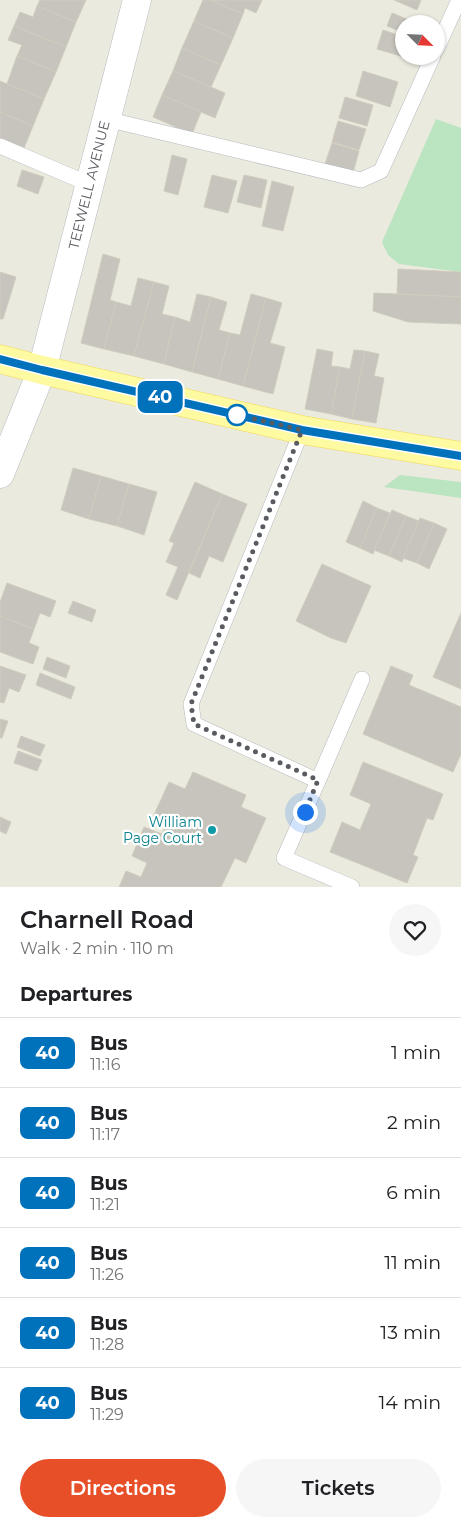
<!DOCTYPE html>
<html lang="en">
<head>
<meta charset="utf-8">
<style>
  body { margin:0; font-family:Montserrat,sans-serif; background:#f6f6f6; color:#202124; height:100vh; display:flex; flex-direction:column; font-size:19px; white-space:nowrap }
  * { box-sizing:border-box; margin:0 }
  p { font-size:16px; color:#757577 }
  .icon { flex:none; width:28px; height:28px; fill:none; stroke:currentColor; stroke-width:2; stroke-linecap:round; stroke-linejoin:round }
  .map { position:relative; height:887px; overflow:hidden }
  .details { display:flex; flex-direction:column; background:#fff; flex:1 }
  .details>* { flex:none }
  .badge { padding:0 10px; border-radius:8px; font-size:18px; line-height:32px }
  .needle { width:32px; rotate:114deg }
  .fabs { position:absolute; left:395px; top:15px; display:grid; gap:10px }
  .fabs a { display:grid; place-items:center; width:50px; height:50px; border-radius:50%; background:#fff; box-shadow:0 1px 4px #0004; font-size:25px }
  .you { position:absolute; width:25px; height:25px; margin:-12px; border:4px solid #fff; border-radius:50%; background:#1a73e8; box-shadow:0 0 0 8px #1a73e833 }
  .map>.badge { position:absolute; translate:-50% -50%; box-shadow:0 0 0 2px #fff }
  h2 { padding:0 20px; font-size:19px; line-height:45px }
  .round { display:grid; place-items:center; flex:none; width:52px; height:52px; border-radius:26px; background:#f6f6f6 }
  .headline { display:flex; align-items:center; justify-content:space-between; height:85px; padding:0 20px }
  h1 { font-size:24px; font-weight:600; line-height:38px }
  .action { display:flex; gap:10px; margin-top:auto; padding:10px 20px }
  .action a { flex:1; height:58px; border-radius:30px; background:#e74f29; color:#fff; font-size:20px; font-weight:600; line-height:58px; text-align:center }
  .action a+a { background:#f6f6f6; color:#202124 }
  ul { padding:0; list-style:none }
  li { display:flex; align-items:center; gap:15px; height:70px; padding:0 20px; border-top:1px solid #e0e0e0 }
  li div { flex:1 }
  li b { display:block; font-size:19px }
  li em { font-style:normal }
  li .badge { min-width:55px; font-weight:700; text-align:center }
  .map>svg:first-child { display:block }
  .green { fill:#bbe4c0 }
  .building { fill:#c6c4bc; stroke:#d0ccbe }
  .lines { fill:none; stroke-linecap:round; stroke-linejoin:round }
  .lane-casing { stroke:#b7b9be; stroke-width:16 }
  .street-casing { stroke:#b7b9be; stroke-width:29 }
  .primary-casing { stroke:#f0d754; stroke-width:29 }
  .lane { stroke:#fff; stroke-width:15 }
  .street { stroke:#fff; stroke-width:28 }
  .primary { stroke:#fefaa1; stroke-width:28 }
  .line-casing { stroke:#fff; stroke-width:11 }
  .line { stroke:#0072bc; stroke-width:8 }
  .walk { stroke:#585b60; stroke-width:5; stroke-dasharray:0 9 }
  .stop-dot { fill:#fff; stroke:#0072bc; stroke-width:2.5 }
  .culture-dot { fill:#0f9aa8; stroke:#fff; stroke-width:2 }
  .labels { text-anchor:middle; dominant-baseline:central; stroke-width:4.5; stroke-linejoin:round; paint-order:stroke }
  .street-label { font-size:14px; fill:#585b60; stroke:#fff }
  .culture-label { font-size:14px; fill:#0d838f; stroke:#fff; text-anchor:end }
</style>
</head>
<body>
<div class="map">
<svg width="461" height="887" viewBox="0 0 461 887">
  <rect width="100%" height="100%" fill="#ebeadf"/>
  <g class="green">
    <polygon points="436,119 461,128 461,272 399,264 388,255 382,242"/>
    <polygon points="400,475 461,482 461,498 384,487"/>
  </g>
  <g class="building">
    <polygon points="40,0 86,0 76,22 37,6"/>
    <polygon points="203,0 211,0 243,14 233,38 194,21"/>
    <polygon points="211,0 262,0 256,13 245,8 243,14"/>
    <polygon points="394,0 421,0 417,10"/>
    <polygon points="37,6 76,22 66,47 14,26 20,12 33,17"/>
    <polygon points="392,13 419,24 404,24 404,33 387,26"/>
    <polygon points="194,21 233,38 221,65 182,48"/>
    <polygon points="14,26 66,47 56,72 17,56 22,45 8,40"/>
    <polygon points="383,30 404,37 404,56 407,56 407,58 377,49"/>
    <polygon points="182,48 221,65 211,87 173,71"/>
    <polygon points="17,56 56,72 44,99 7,84"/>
    <polygon points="173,71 225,93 215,118 162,95"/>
    <polygon points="363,71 398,82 390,107 356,96"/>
    <polygon points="0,81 44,99 33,126 0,112"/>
    <polygon points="162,95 201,112 192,134 153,117"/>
    <polygon points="345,97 373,105 367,126 339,118"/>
    <polygon points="0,112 33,126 22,153 0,144"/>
    <polygon points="338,121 366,129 359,150 332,142"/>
    <polygon points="332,143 359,151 353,173 325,164"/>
    <polygon points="172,155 187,159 178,195 164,191"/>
    <polygon points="22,170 44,177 38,194 17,186"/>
    <polygon points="212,175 237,181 228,213 204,207"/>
    <polygon points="244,175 267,180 261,208 237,202"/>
    <polygon points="272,181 294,187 283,231 262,226"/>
    <polygon points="103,254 120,259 110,300 116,302 104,349 81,343"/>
    <polygon points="398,269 461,272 461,297 397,294"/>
    <polygon points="0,272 16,277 3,319 0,319"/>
    <polygon points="138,278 154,282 134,356 104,349 116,302 131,306"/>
    <polygon points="154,282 169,286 162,314 175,317 164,364 134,356"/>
    <polygon points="374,293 461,297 461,324 408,322 373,311"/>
    <polygon points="197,294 211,297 192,372 164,364 175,317 190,322"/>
    <polygon points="251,294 266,298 243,386 218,379 230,333 240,335"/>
    <polygon points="211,297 227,302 219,330 230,333 218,379 192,372"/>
    <polygon points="266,298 282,303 270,343 285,347 273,394 243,386"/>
    <polygon points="317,349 333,352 331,366 340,367 331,414 305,409"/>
    <polygon points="354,350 365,351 352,419 331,414 340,367 350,369"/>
    <polygon points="365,351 379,354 374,376 384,378 376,423 352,419"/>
    <polygon points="73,468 101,476 89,519 61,510"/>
    <polygon points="101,476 129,484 117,526 89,519"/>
    <polygon points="195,482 222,494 177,600 166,595 178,567 166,562 174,543 169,541"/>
    <polygon points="129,484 157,492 144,535 117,526"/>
    <polygon points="222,494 247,504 223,562 209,556 200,578 189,573"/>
    <polygon points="363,501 377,508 360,548 346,542"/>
    <polygon points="377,508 390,513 373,554 360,548"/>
    <polygon points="392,510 406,516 389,556 374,550"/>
    <polygon points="406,516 419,521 402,562 389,556"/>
    <polygon points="420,518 434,523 417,563 403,558"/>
    <polygon points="434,523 447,529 429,569 417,563"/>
    <polygon points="322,564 371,586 346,643 331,638 296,621"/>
    <polygon points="7,583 56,601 50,617 40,613 34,629 0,616 0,602"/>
    <polygon points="73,601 96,610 92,622 68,613"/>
    <polygon points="461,613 461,689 433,677"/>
    <polygon points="0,616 34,629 29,643 39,647 33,664 0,652"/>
    <polygon points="47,657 70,666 66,678 43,669"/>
    <polygon points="0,666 26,675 19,692 9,688 4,703 0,702"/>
    <polygon points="391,666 413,675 409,685 461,707 461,754 453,772 363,734"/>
    <polygon points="40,673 75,687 71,699 36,685"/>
    <polygon points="0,719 8,721 2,738 0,738"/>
    <polygon points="21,736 45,745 40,756 17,747"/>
    <polygon points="18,751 42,760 37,771 14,763"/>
    <polygon points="363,762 443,794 433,820 427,818 413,855 418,857 407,883 330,852 342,822 360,830 371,804 350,795"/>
    <polygon points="193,772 246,795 241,807 266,818 246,863 235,858 221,887 119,887 126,871 141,877 147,863 132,856 144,827 162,834 167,823 153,817 169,782 185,789"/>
    <polygon points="0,817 11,822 6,834 0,831"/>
  </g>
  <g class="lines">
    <g class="lane-casing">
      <g id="lane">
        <polyline points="436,50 459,0"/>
        <polyline points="106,119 361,180 381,171 433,56"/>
        <polyline points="0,146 89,184"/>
        <polyline points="302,430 191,704 194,724 318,781 362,679"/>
        <polyline points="318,781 284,858 352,887"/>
      </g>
    </g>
    <g class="street-casing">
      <polyline id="street" points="0,474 42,370 137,0"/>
    </g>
    <g class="primary-casing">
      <polyline id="primary" points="0,359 42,370 302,430 461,456"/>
    </g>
    <use href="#lane" class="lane"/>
    <use href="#street" class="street"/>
    <use href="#primary" class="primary"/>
  </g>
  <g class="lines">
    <g class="line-casing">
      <polyline id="line" points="0,359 42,370 302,430 461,456"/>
    </g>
    <use href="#line" class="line"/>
    <polyline class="walk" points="237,415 302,430 191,704 194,724 318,780 305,812"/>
  </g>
  <circle class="stop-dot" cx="237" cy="415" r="10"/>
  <circle class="culture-dot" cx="212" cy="830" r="5"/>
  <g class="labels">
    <g class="street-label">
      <text transform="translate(89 185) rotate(-76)">TEEWELL AVENUE</text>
    </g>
    <g class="culture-label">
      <text x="202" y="822">William<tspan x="202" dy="16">Page Court</tspan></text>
    </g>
  </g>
</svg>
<div class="fabs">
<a><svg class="needle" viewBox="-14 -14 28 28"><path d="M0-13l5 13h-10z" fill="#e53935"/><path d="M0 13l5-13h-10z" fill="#757577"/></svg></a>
</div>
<div class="you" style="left:305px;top:812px"></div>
<b class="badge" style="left:160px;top:397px;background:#0072bc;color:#fff">40</b>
</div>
<section class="details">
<div class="headline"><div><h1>Charnell Road</h1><p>Walk · 2 min · 110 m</p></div><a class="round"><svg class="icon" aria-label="heart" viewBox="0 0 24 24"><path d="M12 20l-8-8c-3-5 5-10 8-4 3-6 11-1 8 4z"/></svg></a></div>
<h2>Departures</h2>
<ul>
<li><span class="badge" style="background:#0072bc;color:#fff">40</span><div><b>Bus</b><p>11:16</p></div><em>1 min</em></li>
<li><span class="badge" style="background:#0072bc;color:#fff">40</span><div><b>Bus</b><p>11:17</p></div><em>2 min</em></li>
<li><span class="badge" style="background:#0072bc;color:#fff">40</span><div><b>Bus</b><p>11:21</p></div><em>6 min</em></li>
<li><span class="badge" style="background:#0072bc;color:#fff">40</span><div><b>Bus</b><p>11:26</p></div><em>11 min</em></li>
<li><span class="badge" style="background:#0072bc;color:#fff">40</span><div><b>Bus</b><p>11:28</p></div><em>13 min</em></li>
<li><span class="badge" style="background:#0072bc;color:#fff">40</span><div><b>Bus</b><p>11:29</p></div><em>14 min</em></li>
</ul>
<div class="action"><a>Directions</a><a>Tickets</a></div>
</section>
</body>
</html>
